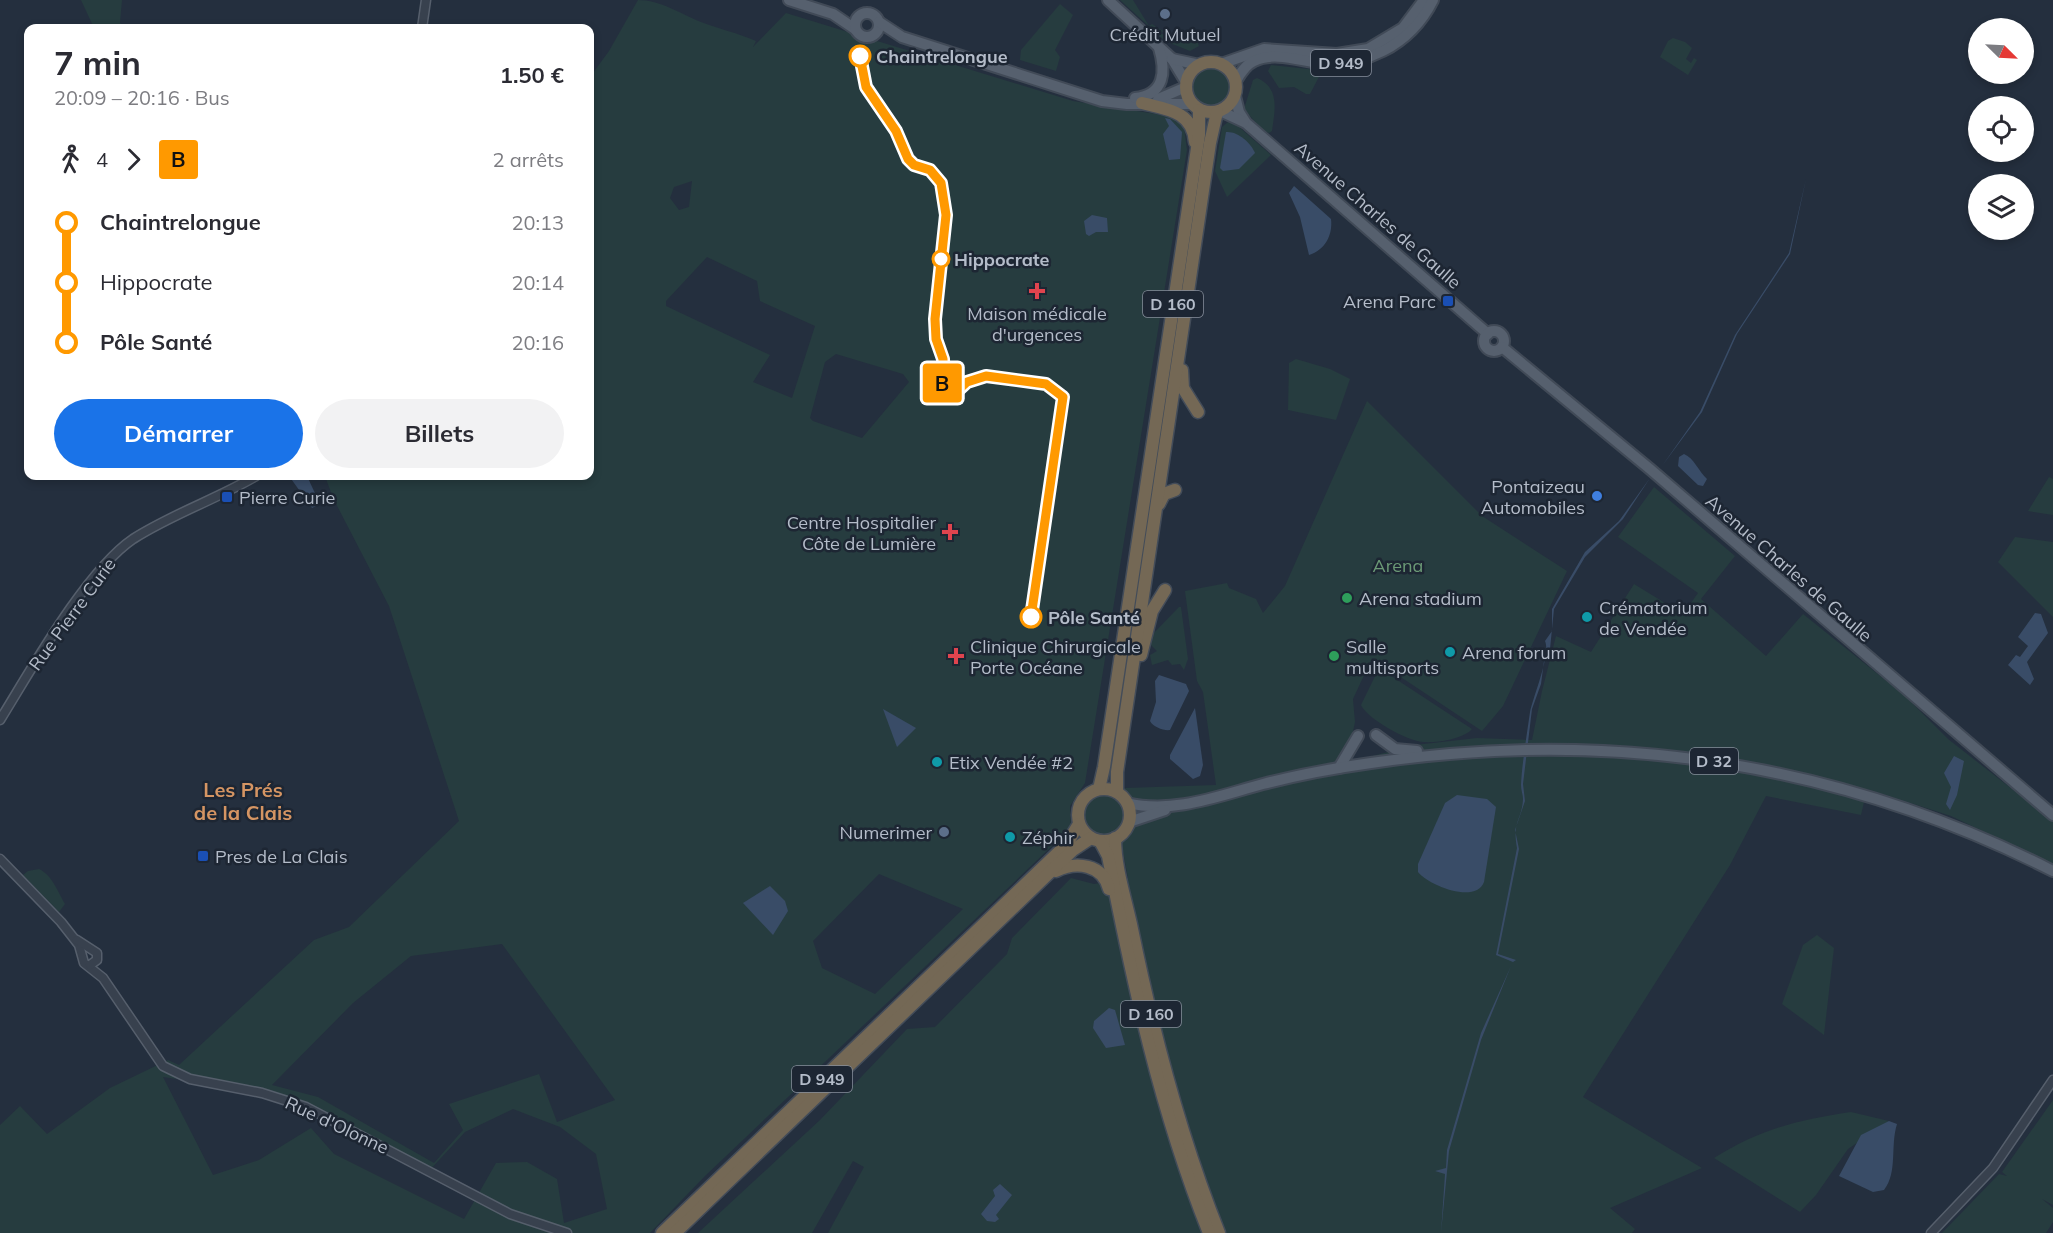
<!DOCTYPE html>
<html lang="fr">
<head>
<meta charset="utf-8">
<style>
  body { margin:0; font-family:Mulish,sans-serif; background:#f2f2f3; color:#2b2b33; height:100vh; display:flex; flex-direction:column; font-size:22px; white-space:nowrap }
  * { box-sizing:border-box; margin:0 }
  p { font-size:20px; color:#7c7c81 }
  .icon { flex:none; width:33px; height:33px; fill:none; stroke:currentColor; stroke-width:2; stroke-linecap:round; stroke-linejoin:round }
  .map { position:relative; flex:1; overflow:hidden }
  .drawer { position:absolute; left:24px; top:24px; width:570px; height:456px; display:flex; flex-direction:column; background:#fff; border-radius:12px; box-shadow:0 3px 9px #0003 }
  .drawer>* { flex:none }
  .badge { padding:0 12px; border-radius:4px; font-size:21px; line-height:39px }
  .needle { width:39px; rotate:114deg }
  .fabs { position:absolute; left:1968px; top:18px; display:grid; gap:12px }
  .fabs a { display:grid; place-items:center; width:66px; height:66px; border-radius:50%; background:#fff; box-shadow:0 3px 9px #0003; font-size:30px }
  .map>.badge { position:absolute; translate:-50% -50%; box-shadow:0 0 0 3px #fff }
  .legs { display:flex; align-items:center; gap:9px; height:66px; padding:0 30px; font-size:20px }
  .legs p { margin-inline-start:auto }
  .head { display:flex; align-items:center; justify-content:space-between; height:102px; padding:0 30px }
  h1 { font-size:33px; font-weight:700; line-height:45px }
  .cta { display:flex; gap:12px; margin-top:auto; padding:12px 30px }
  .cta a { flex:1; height:69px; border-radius:36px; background:#1a73e8; color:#fff; font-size:24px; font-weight:700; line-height:69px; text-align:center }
  .cta a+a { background:#f2f2f3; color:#2b2b33 }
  ul { padding:0 30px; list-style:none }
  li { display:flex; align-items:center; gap:21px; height:60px; font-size:22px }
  li i { display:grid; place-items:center; width:9px; height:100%; margin:0 8px; background:currentColor }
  li i::after { content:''; width:15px; height:15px; margin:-8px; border:4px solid; border-radius:50%; background:#fff }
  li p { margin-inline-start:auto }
  li:first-child i { background:linear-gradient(#0000 50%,currentColor 0) }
  li:last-child i { background:linear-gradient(currentColor 50%,#0000 0) }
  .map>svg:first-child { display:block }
  .green { fill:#263c3f; fill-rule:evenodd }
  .water { fill:#394c67 }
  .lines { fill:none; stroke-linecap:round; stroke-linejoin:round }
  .minor-casing { stroke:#565f6c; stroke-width:11 }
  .major-casing { stroke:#414a57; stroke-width:14 }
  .highway-casing { stroke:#434c59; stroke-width:15 }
  .minor { stroke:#38414e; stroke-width:8 }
  .major { stroke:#56606e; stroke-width:10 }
  .highway { stroke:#746855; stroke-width:12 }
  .line-1-casing { stroke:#fff; stroke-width:14 }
  .line-1 { stroke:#f90; stroke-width:9 }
  .service-dot { fill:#5c6f8a; stroke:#1d2633; stroke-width:2 }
  .stop-1-dot { fill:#fff; stroke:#f90; stroke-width:3 }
  .health-dot { fill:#e0444e; stroke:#1d2633; stroke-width:2 }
  .transit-dot { fill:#1a4fb4; stroke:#1d2633; stroke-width:2 }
  .shop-dot { fill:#3f7fe0; stroke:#1d2633; stroke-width:2 }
  .leisure-dot { fill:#2e9e5b; stroke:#1d2633; stroke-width:2 }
  .culture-dot { fill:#0f9aa8; stroke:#1d2633; stroke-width:2 }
  .labels { text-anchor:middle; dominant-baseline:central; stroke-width:5; stroke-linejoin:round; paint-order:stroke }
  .shield { fill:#1d2633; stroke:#878f9c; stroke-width:1.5 }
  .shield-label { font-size:16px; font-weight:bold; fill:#b4bcc9 }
  .poi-label { font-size:18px; fill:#b4bcc9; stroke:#1d2633; text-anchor:start }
  .stop-label { font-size:18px; font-weight:bold; fill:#b4bcc9; stroke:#1d2633; text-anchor:start }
  .street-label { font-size:18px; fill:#b4bcc9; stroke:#1d2633 }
  .park-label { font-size:18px; fill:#6b9a76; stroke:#1d2633 }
  .neighbourhood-label { font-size:20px; font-weight:bold; fill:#d59563; stroke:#1d2633 }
</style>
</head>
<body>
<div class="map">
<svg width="2053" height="1233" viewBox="0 0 2053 1233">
  <rect width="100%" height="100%" fill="#242f3e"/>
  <g class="green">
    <polygon points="81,0 122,0 120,23 126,28 94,28"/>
    <path d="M638,0c22,0 43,14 63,22 18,7 37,11 55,19l-3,6 33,-34 287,88 96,15 15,11 3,23 -102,633 -15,23 1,22 -366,348 -55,57h-650v-108l20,-19 27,28 63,-46 58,-28 11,5 135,-125 35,-13 110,-106 -70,-215 -56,-108 -8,-22h265v-399l19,-26zM692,181l-3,26 -10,3 -9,-12 4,-11zM707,257l50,24 3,20 55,25 -23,72 -39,-16 17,-27 -104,-49v-5zM836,354l67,20 6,8 -47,56 -49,-17 -3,-3 15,-56zM879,874l84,35 -88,85 -53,-26 -9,-27zM502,944l113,156 -58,22 -18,-48 -90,30 14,26 -29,33 -116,-66 -46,-12 81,-82 58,-47zM163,1077l107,15 157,81 38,-41 48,-23 47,18 36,27 11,55 -43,14 -7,-44 -30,-17 -31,1 -32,56 -130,-65 -23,-26 -52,32 -46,15z"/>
    <polygon points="1120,0 1133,0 1149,26 1152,24 1163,31 1161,34 1185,36 1185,33 1192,30 1199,46 1190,51 1165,41"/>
    <polygon points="1060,4 1073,15 1055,50 1060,57 1056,71 1020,60 1021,50"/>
    <polygon points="1673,38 1685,42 1692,48 1686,59 1691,63 1694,58 1697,60 1688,75 1660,57 1668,41"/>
    <polygon points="1271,65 1318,70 1320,75 1310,94 1306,94 1294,87 1279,88 1268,71"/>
    <circle cx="1211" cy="87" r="22"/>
    <path d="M1257,78c23,10 18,31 15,53l-3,2 -7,-3 -18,-21 9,-29z"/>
    <polygon points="1228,122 1238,126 1271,155 1227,197 1215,171 1222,127"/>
    <polygon points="1296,359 1330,369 1350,379 1336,420 1288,410 1289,363"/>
    <polygon points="1367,401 1482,516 1567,571 1503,706 1482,731 1372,658 1353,699 1355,722 1352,736 1336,763 1239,785 1264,784 1415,745 1477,738 1532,740 1542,691 1556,636 1591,652 1634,584 1683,614 1698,593 1618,537 1654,487 1735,556 1701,599 1766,656 1803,614 1904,695 1948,739 2053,821 2053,865 1951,816 1867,789 1861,815 1766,796 1730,865 1583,1097 1702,1168 1610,1208 1635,1229 1632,1233 828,1233 864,1167 853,1161 812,1233 698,1233 820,1120 907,1029 935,1027 1007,954 1012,938 1071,878 1094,884 1128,878 1121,842 1137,823 1125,788 1216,785 1203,692 1197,681 1185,591 1227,583 1229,588 1256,599 1263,613 1285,586"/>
    <polygon points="2049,477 2053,479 2053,515 2028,511"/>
    <polygon points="2015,537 2053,542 2053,617 1998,562"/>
    <polygon points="1179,607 1181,607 1188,659 1184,670 1180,664 1172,665 1168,660 1152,665 1150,655 1157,651 1151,645 1152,635"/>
    <path d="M1379,668l93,61c-9,10 -34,14 -48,13 -15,0 -57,-23 -63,-37z"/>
    <circle cx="1104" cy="814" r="20"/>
    <path d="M39,869c13,6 19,23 26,35l-6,8 -36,-37 5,-4z"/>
    <polygon points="1817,935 1834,948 1824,1035 1782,1004 1803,945"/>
    <polygon points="2053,1100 2053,1205 2042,1199 2053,1208 2053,1222 2046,1233 1942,1233 1999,1174 2007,1176 2002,1172"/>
    <path d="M1851,1112l38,9 -41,28 -32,46 -16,17 -86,-54c47,-29 83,-38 137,-46z"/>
  </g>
  <g class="water">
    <polygon points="1165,118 1170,119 1182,132 1180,159 1169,160 1163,134 1169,126"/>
    <path d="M1226,132c12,-1 25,11 29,21l-16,16 -16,2 -3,-3z"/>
    <polygon points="1806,179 1790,254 1737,334 1702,412 1662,466 1700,412 1735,335 1789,253"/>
    <path d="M1294,186l37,33c2,16 -6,31 -22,36l-9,-38 -11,-24z"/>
    <polygon points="1092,215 1107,218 1108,232 1096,232 1089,236 1086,234 1084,221"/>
    <path d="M1684,454c10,4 15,18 23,25l-4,7 -5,-1 -20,-19 1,-9z"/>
    <polygon points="289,476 307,476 320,504 312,508"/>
    <path d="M1650,478l-27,41 -38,38 -31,52 -4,40 -6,12 -3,23 -9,25 -9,75 2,17 -10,29 4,19 -21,105 18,6 -3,2 -17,-7 21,-107c-5,-27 5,-28 6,-49 0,-4 -2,-9 -2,-14 1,-22 6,-51 9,-73 3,-15 21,-58 15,-71l7,-10v-22l33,-57 34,-31z"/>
    <polygon points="2035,613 2041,614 2048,633 2027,662 2034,679 2030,685 2008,665 2016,655 2020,657 2028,646 2018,637"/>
    <path d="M1159,675l27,9 3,7 -19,39c-6,1 -17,-3 -20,-9l6,-19 -1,-21z"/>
    <polygon points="1195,708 1203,765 1200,776 1193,779 1170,759 1170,755"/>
    <polygon points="883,709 916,728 897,747"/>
    <polygon points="1954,756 1964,761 1957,795 1950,810 1946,804 1951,787 1944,773"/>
    <path d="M1457,795l30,4 9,8 -12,75c-8,22 -55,4 -66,-10v-8l27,-61z"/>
    <polygon points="770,886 785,901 788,911 773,935 743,903"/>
    <polygon points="1511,966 1481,1040 1449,1151 1441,1233 1445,1174 1435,1171 1446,1168 1447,1150 1481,1033"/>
    <polygon points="1109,1008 1115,1010 1125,1045 1106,1048 1093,1028 1094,1021"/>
    <path d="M1889,1121l8,3c-7,22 1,48 -13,66l-11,2 -34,-16 22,-41z"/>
    <polygon points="1000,1184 1012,1195 996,1215 999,1219 995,1222 987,1221 981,1214 995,1196 993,1190"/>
  </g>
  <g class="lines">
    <g class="minor-casing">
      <g id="minor">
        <polyline points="422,28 426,0"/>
        <path d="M0,720c31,-50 86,-149 133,-181 39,-25 84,-40 123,-63"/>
        <polyline points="0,859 61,922 79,945 84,963 103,978 163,1066 190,1079 262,1093 306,1107 510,1214 567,1233"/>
        <polyline points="77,940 97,953 97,960 90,965"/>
        <polyline points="1931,1233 1993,1168 2053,1080"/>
      </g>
    </g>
    <g class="major-casing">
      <g id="major">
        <polyline points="789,0 833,14 855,29"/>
        <polyline points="1108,0 1172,59 1186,82"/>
        <circle cx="867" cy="25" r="12"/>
        <polyline points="879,22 902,37 1102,101 1127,104 1192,104"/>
        <polyline points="1172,59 1200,65"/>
        <polyline points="1221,64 1264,49 1337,54 1368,49 1403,28 1424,0"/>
        <path d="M1236,81c4,-7 9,-16 18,-20 17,-9 41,-2 59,1 50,7 97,-16 120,-62"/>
        <polyline points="1235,96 1239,112 1246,123 1488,334"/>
        <path d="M1135,98c30,-3 31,-27 24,-50"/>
        <polyline points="1158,99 1186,87"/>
        <polyline points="1220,111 1244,122"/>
        <circle cx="1494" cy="341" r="10"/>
        <polyline points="1502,347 1650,469 2053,815"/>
        <polyline points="1376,735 1395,749 1417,751"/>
        <polyline points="1339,768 1358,736"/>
        <path d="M1127,803c47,11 91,-7 136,-19 35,-9 72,-16 108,-21 238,-35 467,-1 682,108"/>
        <polyline points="1129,822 1165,810"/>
      </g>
    </g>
    <g class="highway-casing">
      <g id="highway">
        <circle cx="1211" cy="87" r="25"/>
        <path d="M1142,103c24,6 51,8 53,39"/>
        <polyline points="1182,370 1183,388 1198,412"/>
        <polyline points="1159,504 1164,494 1175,490"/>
        <polyline points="1141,655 1152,611 1165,590"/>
        <circle cx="1104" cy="815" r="26"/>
        <polyline points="1099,789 1104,767 1199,135 1199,110"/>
        <polyline points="1117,792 1117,772 1210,143 1217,112"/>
        <path d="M1115,838c0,30 11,62 17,91 21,103 48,206 87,304"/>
        <path d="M1100,841l8,15c25,128 52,255 101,377"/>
        <path d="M1056,871c20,-10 47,-7 53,18"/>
        <polyline points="662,1233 1066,845 1079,824"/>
        <polyline points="675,1233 1073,850 1091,838"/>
      </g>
    </g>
    <use href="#minor" class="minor"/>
    <use href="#major" class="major"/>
    <use href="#highway" class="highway"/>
  </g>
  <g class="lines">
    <g class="line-1-casing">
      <polyline id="line-1" points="860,56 866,87 896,131 908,159 914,165 930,170 941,183 946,215 935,319 936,339 943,359 944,390 955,393 967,382 986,376 1046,384 1063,397 1031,617"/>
    </g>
    <use href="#line-1" class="line-1"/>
  </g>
  <g class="service-dot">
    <circle cx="1165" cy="14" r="6"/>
    <circle cx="944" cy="832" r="6"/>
  </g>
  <g class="stop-1-dot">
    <circle cx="860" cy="56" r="10"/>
    <circle cx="941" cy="259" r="8"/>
    <circle cx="1031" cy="617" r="10"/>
  </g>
  <g class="health-dot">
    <path d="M1034 282h6v6h6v6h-6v6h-6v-6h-6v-6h6z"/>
    <path d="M947 523h6v6h6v6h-6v6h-6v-6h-6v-6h6z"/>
    <path d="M953 647h6v6h6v6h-6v6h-6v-6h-6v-6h6z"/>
  </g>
  <g class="transit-dot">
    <rect x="1442" y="295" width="12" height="12" rx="3"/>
    <rect x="221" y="491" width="12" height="12" rx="3"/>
    <rect x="197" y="850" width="12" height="12" rx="3"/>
  </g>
  <circle class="shop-dot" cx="1597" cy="496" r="6"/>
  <g class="leisure-dot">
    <circle cx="1347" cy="598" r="6"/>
    <circle cx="1334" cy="656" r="6"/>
  </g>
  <g class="culture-dot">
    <circle cx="1587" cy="617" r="6"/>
    <circle cx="1450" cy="652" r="6"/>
    <circle cx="937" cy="762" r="6"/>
    <circle cx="1010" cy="837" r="6"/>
  </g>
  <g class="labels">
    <g class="shield">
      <rect x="1311" y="50" width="60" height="26" rx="4.5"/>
      <rect x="1143" y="291" width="60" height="26" rx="4.5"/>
      <rect x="1690" y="748" width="48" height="26" rx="4.5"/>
      <rect x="1121" y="1001" width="60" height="26" rx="4.5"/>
      <rect x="792" y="1066" width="60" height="26" rx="4.5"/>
    </g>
    <g class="shield-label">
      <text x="1341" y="63">D 949</text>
      <text x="1173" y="304">D 160</text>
      <text x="1714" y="761">D 32</text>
      <text x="1151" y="1014">D 160</text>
      <text x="822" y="1079">D 949</text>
    </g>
    <g class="poi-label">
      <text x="1165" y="34" text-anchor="middle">Crédit Mutuel</text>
      <text x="1436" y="301" text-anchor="end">Arena Parc</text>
      <text x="1037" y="313" text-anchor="middle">Maison médicale<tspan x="1037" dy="21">d'urgences</tspan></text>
      <text x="1585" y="486" text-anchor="end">Pontaizeau<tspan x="1585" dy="21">Automobiles</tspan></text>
      <text x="239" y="497">Pierre Curie</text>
      <text x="936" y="522" text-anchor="end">Centre Hospitalier<tspan x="936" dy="21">Côte de Lumière</tspan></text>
      <text x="1359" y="598">Arena stadium</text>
      <text x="1599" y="607">Crématorium<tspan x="1599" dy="21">de Vendée</tspan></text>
      <text x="970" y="646">Clinique Chirurgicale<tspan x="970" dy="21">Porte Océane</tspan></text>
      <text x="1346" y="646">Salle<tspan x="1346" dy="21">multisports</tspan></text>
      <text x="1462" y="652">Arena forum</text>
      <text x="949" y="762">Etix Vendée #2</text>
      <text x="932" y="832" text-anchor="end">Numerimer</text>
      <text x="1022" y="837">Zéphir</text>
      <text x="215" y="856">Pres de La Clais</text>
    </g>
    <g class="stop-label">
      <text x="876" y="56">Chaintrelongue</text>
      <text x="954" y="259">Hippocrate</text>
      <text x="1048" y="617">Pôle Santé</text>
    </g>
    <g class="street-label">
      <text transform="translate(1378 215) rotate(41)">Avenue Charles de Gaulle</text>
      <text transform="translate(1789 568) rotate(41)">Avenue Charles de Gaulle</text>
      <text transform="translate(72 614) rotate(-54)">Rue Pierre Curie</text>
      <text transform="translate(337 1125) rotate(25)">Rue d'Olonne</text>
    </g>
    <g class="park-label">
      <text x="1398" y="565">Arena</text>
    </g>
    <g class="neighbourhood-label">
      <text x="243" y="789">Les Prés<tspan x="243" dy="23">de la Clais</tspan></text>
    </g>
  </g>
</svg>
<div class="fabs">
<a><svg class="needle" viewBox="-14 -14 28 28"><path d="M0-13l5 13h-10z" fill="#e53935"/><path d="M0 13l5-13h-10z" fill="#7c7c81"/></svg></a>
<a><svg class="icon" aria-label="locate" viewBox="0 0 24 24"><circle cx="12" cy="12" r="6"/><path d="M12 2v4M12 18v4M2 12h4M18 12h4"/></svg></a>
<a><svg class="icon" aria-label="layers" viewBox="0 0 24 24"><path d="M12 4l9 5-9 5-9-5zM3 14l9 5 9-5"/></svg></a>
</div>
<b class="badge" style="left:942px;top:383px;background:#f90;color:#111">B</b>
<section class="drawer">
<div class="head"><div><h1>7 min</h1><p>20:09 – 20:16 · Bus</p></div><b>1.50 €</b></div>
<div class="legs"><svg class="icon" aria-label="walk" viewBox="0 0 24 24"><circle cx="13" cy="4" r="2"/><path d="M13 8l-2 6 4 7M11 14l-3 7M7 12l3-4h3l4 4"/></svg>4<svg class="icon" aria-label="forward" viewBox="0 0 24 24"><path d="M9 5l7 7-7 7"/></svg><b class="badge" style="background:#f90;color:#111">B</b><p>2 arrêts</p></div>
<ul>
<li><i style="color:#f90"></i><b>Chaintrelongue</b><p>20:13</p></li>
<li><i style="color:#f90"></i><span>Hippocrate</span><p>20:14</p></li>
<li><i style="color:#f90"></i><b>Pôle Santé</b><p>20:16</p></li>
</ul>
<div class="cta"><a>Démarrer</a><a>Billets</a></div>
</section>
</div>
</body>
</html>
